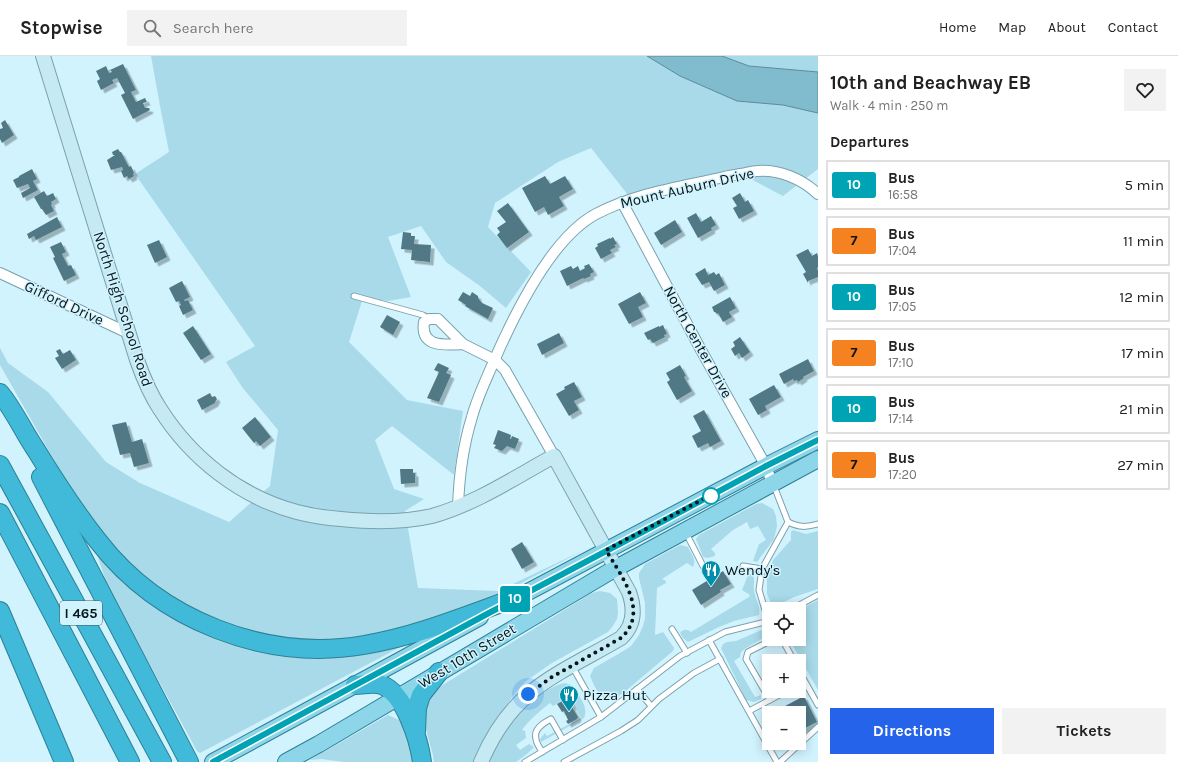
<!DOCTYPE html>
<html lang="en">
<head>
<meta charset="utf-8">
<style>
  body { margin:0; font-family:Karla,sans-serif; background:#f2f2f2; color:#222; height:100vh; display:flex; flex-direction:column; font-size:15px; white-space:nowrap }
  * { box-sizing:border-box; margin:0 }
  p { font-size:13px; color:#767676 }
  .icon { flex:none; width:22px; height:22px; fill:none; stroke:currentColor; stroke-width:2; stroke-linecap:round; stroke-linejoin:round }
  .map { position:relative; flex:1; overflow:hidden }
  .side { display:flex; flex-direction:column; background:#fff; width:360px }
  .side>* { flex:none }
  .badge { padding:0 8px; border-radius:3px; font-size:14px; line-height:26px }
  .tools { position:absolute; left:762px; top:546px; display:grid; gap:8px }
  .tools a { display:grid; place-items:center; width:44px; height:44px; border-radius:0px; background:#fff; box-shadow:0 2px 10px #0003; font-size:20px }
  .you { position:absolute; width:20px; height:20px; margin:-10px; border:3px solid #fff; border-radius:50%; background:#1a73e8; box-shadow:0 0 0 6px #1a73e833 }
  .map>.badge { position:absolute; translate:-50% -50%; box-shadow:0 0 0 2px #fff }
  h2 { padding:0 12px; font-size:15px; line-height:36px }
  .round { display:grid; place-items:center; flex:none; width:42px; height:42px; border-radius:0px; background:#f2f2f2 }
  .summary { display:flex; align-items:center; justify-content:space-between; height:68px; padding:0 12px }
  h1 { font-size:19px; font-weight:700; line-height:30px }
  .cta { display:flex; gap:8px; margin-top:auto; padding:8px 12px }
  .cta a { flex:1; height:46px; border-radius:0px; background:#2563eb; color:#fff; font-size:16px; font-weight:700; line-height:46px; text-align:center }
  .cta a+a { background:#f2f2f2; color:#222 }
  ul { padding:0; list-style:none }
  li { display:flex; align-items:center; gap:12px; height:50px; margin:0 8px 6px; padding:0 4px; border:2px solid #e0e0e0; border-radius:0px }
  li div { flex:1 }
  li b { display:block; font-size:15px }
  li em { font-style:normal }
  li .badge { min-width:44px; font-weight:700; text-align:center }
  header { display:flex; align-items:center; gap:24px; box-sizing:border-box; height:56px; padding:0 20px; background:#fff; border-bottom:1px solid #e0e0e0 }
  header strong { font-size:19px }
  nav { display:flex; gap:22px; margin-inline-start:auto; font-size:14px }
  .search { width:280px; height:36px; background:#f2f2f2; display:flex; align-items:center; gap:10px; box-sizing:border-box; padding:0 14px; border-radius:0px; color:#767676; font-size:15px }
  main { display:flex; flex:1; min-height:0 }
  .map>svg:first-child { display:block }
  .green { fill:#a9dae9 }
  .water { fill:#80bcce; stroke:#5c8a99 }
  .building { fill:#517985; filter:url(#shadow) }
  .lines { fill:none; stroke-linecap:round; stroke-linejoin:round }
  .lane-casing { stroke:#79a2ae; stroke-width:7 }
  .street-casing { stroke:#79a2ae; stroke-width:12 }
  .secondary-casing { stroke:#79a2ae; stroke-width:16 }
  .primary-casing { stroke:#2d8096; stroke-width:18 }
  .highway-casing { stroke:#2d8096; stroke-width:20 }
  .lane { stroke:#fff; stroke-width:5 }
  .street { stroke:#fff; stroke-width:10 }
  .secondary { stroke:#c6eaf3; stroke-width:14 }
  .primary { stroke:#8dd5e8; stroke-width:16 }
  .highway { stroke:#41b9d8; stroke-width:18 }
  .line-casing { stroke:#fff; stroke-width:9 }
  .line { stroke:#00a3b4; stroke-width:6 }
  .walk { stroke:#07171c; stroke-width:4; stroke-dasharray:0 7.2 }
  .stop-dot { fill:#fff; stroke:#00a3b4; stroke-width:2 }
  .labels { text-anchor:middle; dominant-baseline:central; stroke-width:3; stroke-linejoin:round; paint-order:stroke }
  .shield { fill:#d1f3fe; stroke:#445960; stroke-width:1 }
  .shield-label { font-size:14px; font-weight:bold; fill:#07171c }
  .street-label { font-size:15px; fill:#07171c; stroke:#d1f3fe }
  .poi-label { font-size:15px; fill:#07171c; stroke:#d1f3fe; text-anchor:start }
</style>
</head>
<body>
<header>
<strong>Stopwise</strong>
<div class="search"><svg class="icon" aria-label="search" viewBox="0 0 24 24"><circle cx="10" cy="10" r="6"/><path d="M15 15l6 6"/></svg>Search here</div>
<nav><a>Home</a><a>Map</a><a>About</a><a>Contact</a></nav>
</header>
<main>
<div class="map">
<svg width="818" height="706" viewBox="0 0 818 706">
  <defs>
    <filter id="shadow"><feDropShadow dx="3.5" dy="3.5" stdDeviation="0" flood-color="#0004"/></filter>
  </defs>
  <rect width="100%" height="100%" fill="#d1f3fe"/>
  <g class="green">
    <polygon points="151,0 647,0 680,20 737,45 783,49 818,57 818,113 783,140 745,120 628,139 591,92 558,106 495,147 488,171 531,216 506,252 480,230 446,206 421,170 388,181 411,241 388,245 363,242 349,286 407,344 463,355 454,419 392,370 375,384 394,433 424,443 405,455 418,532 498,535 584,494 200,697 197,695 108,532 82,453 0,309 0,292 8,307 48,336 106,406 140,427 229,466 270,430 278,374 242,331 226,306 255,290 135,118 169,96 160,50"/>
    <polygon points="722,0 818,0 818,16 749,10"/>
    <polygon points="762,447 773,453 776,460 777,470 774,483 757,506 753,505 759,488 766,484 758,470 750,473 747,466 733,474 711,493 715,497 715,500 708,502 703,501 696,483 699,479 756,448"/>
    <polygon points="793,474 806,478 818,475 818,533 794,541 782,547 775,548 771,547 767,538 767,521 773,504 791,484 791,476"/>
    <path d="M680,489l8,2c3,7 9,13 5,20l-6,-4 -25,16 4,2v2l-9,5 -2,47 8,-3 11,16 -1,3 -51,43c-20,11 -25,-2 -32,-18l4,-8 31,-18 6,-4 8,-11 4,-9 2,-8v-15l-6,-25v-5l6,-9z"/>
    <path d="M752,518c4,5 1,10 2,16 1,9 7,16 5,25l-25,6 -15,6 -31,15 -5,-4 -3,-5c3,-4 7,-4 11,-1l58,-35 1,-2 -8,-5 6,-15z"/>
    <polygon points="600,535 610,537 617,543 618,557 617,563 613,570 608,576 552,607 526,625 515,637 487,678 474,706 434,706 433,699 422,659 428,638 592,537"/>
    <polygon points="818,544 818,634 789,583 799,583 799,554"/>
    <polygon points="769,571 769,579 746,592 741,596 740,601 734,605 755,641 761,639 761,643 754,646 746,644 721,592 723,588 727,586 736,585"/>
    <path d="M565,627l6,2 2,2c6,9 16,20 11,31l-43,24 -1,-3 5,-6 2,3 34,-18 -12,-21 -16,9 -3,-3c-10,8 -20,16 -28,27l3,1 1,7 -10,7 4,5 9,-6 5,3 -7,7 -11,8h-28c4,-9 8,-20 13,-28 11,-17 44,-48 64,-51z"/>
    <polygon points="388,659 399,664 409,680 414,706 344,706 321,703 310,704"/>
  </g>
  <polygon class="water" points="647,0 722,0 749,10 818,16 818,57 783,49 737,45 680,20"/>
  <g class="building">
    <polygon points="123,8 136,34 131,36 136,46 145,42 147,46 143,47 145,52 149,52 150,54 133,63 121,39 125,37 117,22 112,24 114,27 101,34 97,25 100,23 96,15 106,10 109,17 112,16 110,14"/>
    <polygon points="5,64 14,79 2,87 0,83 0,73 3,72 1,67"/>
    <polygon points="118,93 120,96 121,96 129,111 131,110 134,117 133,118 134,120 129,123 127,120 124,122 121,115 123,114 122,111 111,114 107,104 115,99 113,99 112,96"/>
    <polygon points="32,113 37,123 33,125 38,134 23,142 21,137 30,132 28,128 17,132 13,124 19,121 19,120"/>
    <polygon points="545,120 550,128 565,120 573,133 559,141 564,150 548,159 544,151 535,156 522,132"/>
    <polygon points="44,135 47,140 53,137 56,143 51,146 52,148 51,149 54,155 46,159 42,153 41,153 34,141"/>
    <polygon points="740,137 745,146 748,144 754,155 739,163 733,152 737,150 732,142"/>
    <polygon points="508,147 529,176 507,192 497,179 500,176 497,172 506,166 497,155"/>
    <polygon points="696,157 701,166 711,160 716,169 711,172 712,174 698,182 687,162"/>
    <polygon points="57,161 62,171 36,184 34,180 29,183 27,178"/>
    <polygon points="675,164 682,176 661,189 654,177"/>
    <polygon points="403,176 411,177 411,180 415,180 414,188 431,189 430,206 411,204 412,194 401,193"/>
    <polygon points="613,181 617,188 614,189 616,191 610,194 612,197 601,203 595,192 598,190 597,188 610,182 610,183"/>
    <polygon points="159,184 167,201 155,207 147,189"/>
    <polygon points="61,186 66,196 62,198 68,210 71,209 76,219 64,225 53,202 55,201 50,191"/>
    <polygon points="808,193 812,200 817,197 818,200 818,211 817,212 818,215 818,221 808,225 808,227 803,218 806,216 796,199"/>
    <polygon points="589,208 594,216 590,218 591,220 584,223 583,222 567,230 560,215 571,210 573,213 578,210 580,215 585,212 584,210"/>
    <polygon points="705,212 708,219 714,216 716,219 719,217 725,229 714,235 709,226 702,229 695,218"/>
    <polygon points="182,225 190,241 184,244 185,245 188,244 193,254 183,259 179,250 181,249 179,245 176,246 169,232"/>
    <polygon points="463,236 470,240 472,236 478,240 478,242 482,247 493,252 488,263 465,250 466,249 458,244"/>
    <polygon points="640,236 646,247 638,251 643,261 629,268 618,248"/>
    <polygon points="730,241 736,252 729,256 732,261 723,266 718,257 717,258 715,256 714,256 712,251"/>
    <polygon points="387,259 400,266 393,279 380,271"/>
    <polygon points="663,269 667,278 664,279 665,281 653,287 650,283 648,284 644,277 659,270 659,271"/>
    <polygon points="193,270 211,298 201,304 183,277"/>
    <polygon points="559,277 564,287 542,299 537,288"/>
    <polygon points="740,281 750,296 742,302 739,297 735,300 731,293 735,290 733,286"/>
    <polygon points="60,293 63,298 70,294 76,304 62,313 55,302 59,300 56,295"/>
    <polygon points="808,303 814,315 803,321 804,322 798,326 797,324 794,325 793,323 784,328 779,318"/>
    <polygon points="438,307 449,312 446,317 451,319 439,346 427,342 439,316 434,314"/>
    <polygon points="680,309 686,320 684,321 692,335 677,344 667,326 670,324 666,317"/>
    <polygon points="574,326 582,341 574,345 579,354 569,360 556,338 565,333 564,331"/>
    <polygon points="774,329 781,341 765,350 767,354 758,359 749,343"/>
    <polygon points="210,337 212,341 215,340 217,343 215,346 215,347 202,354 197,344"/>
    <polygon points="704,354 721,385 710,391 708,387 698,392 692,380 701,375 693,360"/>
    <polygon points="255,361 271,381 260,390 256,385 254,387 242,372"/>
    <polygon points="126,366 132,386 142,383 149,407 134,411 130,397 120,399 112,369"/>
    <polygon points="498,374 511,379 510,383 511,383 512,380 519,383 515,393 507,390 502,395 494,392 496,389 493,388"/>
    <polygon points="400,413 413,413 413,417 415,417 415,427 401,428"/>
    <polygon points="522,486 534,506 522,513 511,493"/>
    <polygon points="723,515 731,528 720,534 721,536 701,549 692,534"/>
    <polygon points="804,640 817,666 799,675 799,657 772,657"/>
    <polygon points="566,643 567,645 570,644 573,650 572,651 578,661 577,663 568,668 566,665 568,664 564,655 562,656 557,648"/>
  </g>
  <g class="lines">
    <g class="lane-casing">
      <g id="lane">
        <polyline points="354,240 423,259 429,263"/>
        <path d="M788,466c13,6 17,5 30,2"/>
        <polyline points="686,477 703,510"/>
        <polyline points="743,510 762,513"/>
        <polyline points="792,553 818,539"/>
        <polyline points="769,560 765,554 759,534 762,513 788,466 774,430"/>
        <polyline points="672,573 687,597"/>
        <polyline points="782,583 794,605"/>
        <polyline points="709,584 777,706"/>
        <polyline points="572,610 601,661"/>
        <polyline points="799,615 818,649"/>
        <polyline points="637,633 651,650"/>
        <polyline points="770,644 746,603 748,596 774,583"/>
        <polyline points="749,655 787,635"/>
        <path d="M542,696c-2,-4 -6,-9 -6,-13 -3,-10 7,-16 15,-20l12,21"/>
        <polyline points="525,706 601,661 680,600 725,576 769,565"/>
        <polyline points="564,706 621,675 638,664 659,643 694,617 720,603"/>
        <polyline points="780,706 818,671"/>
      </g>
    </g>
    <g class="street-casing">
      <g id="street">
        <polyline points="622,146 701,294 766,410 772,427"/>
        <polyline points="0,217 128,277"/>
        <path d="M463,288c-18,1 -43,4 -39,-22l5,-3h9l25,25 32,16 10,10 49,86"/>
        <path d="M458,451c1,-30 5,-61 14,-90 5,-19 14,-37 22,-56 20,-46 57,-123 102,-147 40,-21 85,-27 128,-37 9,-2 18,-3 26,-5 3,0 5,-1 7,-1 22,-2 45,8 61,23"/>
      </g>
    </g>
    <g class="secondary-casing">
      <path id="secondary" d="M43,0l94,304c6,17 13,34 23,49 31,49 80,88 137,103 15,4 29,6 44,7 30,3 61,4 91,-3 43,-12 82,-38 122,-60l75,136c6,17 6,33 -8,46 -30,18 -64,33 -91,55 -23,19 -38,43 -49,69"/>
    </g>
    <g class="primary-casing">
      <g id="primary">
        <polyline points="509,546 766,410 818,384"/>
        <polyline points="213,706 480,561"/>
        <polyline points="286,706 319,688 609,516 818,403"/>
      </g>
    </g>
    <g class="highway-casing">
      <g id="highway">
        <path d="M0,337c14,17 23,38 36,57 19,31 39,62 62,91 61,79 167,121 266,104 54,-9 106,-31 157,-49"/>
        <polyline points="0,409 162,706"/>
        <polyline points="41,421 189,706"/>
        <polyline points="0,457 130,706"/>
        <polyline points="0,555 64,706"/>
        <path d="M355,629c9,0 18,-3 27,0 23,9 37,55 40,77"/>
        <polyline points="416,675 417,652 421,639 439,616"/>
      </g>
    </g>
    <use href="#lane" class="lane"/>
    <use href="#street" class="street"/>
    <use href="#secondary" class="secondary"/>
    <use href="#primary" class="primary"/>
    <use href="#highway" class="highway"/>
  </g>
  <g class="lines">
    <g class="line-casing">
      <polyline id="line" points="213,706 487,558 667,463 766,410 818,384"/>
    </g>
    <use href="#line" class="line"/>
    <path class="walk" d="M528,638l24,-17 69,-39c29,-26 0,-62 -15,-88l107,-56 -2,2"/>
  </g>
  <defs>
    <g id="restaurant-pin" transform="scale(1)"><path d="M0 17L-7.5 6A9.5 9.5 0 1 1 7.5 6Z" fill="#008fab" stroke="#d1f3fe"/><path d="M-5-6h1v4h1v-4h1v4h1v-4h1v5L-1.5 .5V6h-2V.5L-5-1ZM5-6V6H3V1.5H1.5Q1.5-4 5-6Z" fill="#fff"/></g>
  </defs>
  <g fill-rule="evenodd">
    <use href="#restaurant-pin" x="711" y="514"/>
    <use href="#restaurant-pin" x="569" y="639"/>
  </g>
  <circle class="stop-dot" cx="711" cy="440" r="8"/>
  <g class="labels">
    <rect class="shield" x="60" y="545" width="42" height="24" rx="3"/>
    <g class="shield-label">
      <text x="81" y="557">I 465</text>
    </g>
    <g class="street-label">
      <text transform="translate(687 132) rotate(-13)">Mount Auburn Drive</text>
      <text transform="translate(64 247) rotate(25)">Gifford Drive</text>
      <text transform="translate(123 253) rotate(72)">North High School Road</text>
      <text transform="translate(698 286) rotate(61)">North Center Drive</text>
      <text transform="translate(467 600) rotate(-31)">West 10th Street</text>
    </g>
    <g class="poi-label">
      <text x="725" y="514">Wendy's</text>
      <text x="583" y="639">Pizza Hut</text>
    </g>
  </g>
</svg>
<div class="tools">
<a><svg class="icon" aria-label="locate" viewBox="0 0 24 24"><circle cx="12" cy="12" r="6"/><path d="M12 2v4M12 18v4M2 12h4M18 12h4"/></svg></a>
<a>+</a>
<a>−</a>
</div>
<div class="you" style="left:528px;top:638px"></div>
<b class="badge" style="left:515px;top:543px;background:#00a3b4;color:#fff">10</b>
</div>
<section class="side">
<div class="summary"><div><h1>10th and Beachway EB</h1><p>Walk · 4 min · 250 m</p></div><a class="round"><svg class="icon" aria-label="heart" viewBox="0 0 24 24"><path d="M12 20l-8-8c-3-5 5-10 8-4 3-6 11-1 8 4z"/></svg></a></div>
<h2>Departures</h2>
<ul>
<li><span class="badge" style="background:#00a3b4;color:#fff">10</span><div><b>Bus</b><p>16:58</p></div><em>5 min</em></li>
<li><span class="badge" style="background:#f58220;color:#111">7</span><div><b>Bus</b><p>17:04</p></div><em>11 min</em></li>
<li><span class="badge" style="background:#00a3b4;color:#fff">10</span><div><b>Bus</b><p>17:05</p></div><em>12 min</em></li>
<li><span class="badge" style="background:#f58220;color:#111">7</span><div><b>Bus</b><p>17:10</p></div><em>17 min</em></li>
<li><span class="badge" style="background:#00a3b4;color:#fff">10</span><div><b>Bus</b><p>17:14</p></div><em>21 min</em></li>
<li><span class="badge" style="background:#f58220;color:#111">7</span><div><b>Bus</b><p>17:20</p></div><em>27 min</em></li>
</ul>
<div class="cta"><a>Directions</a><a>Tickets</a></div>
</section>
</main>
</body>
</html>
